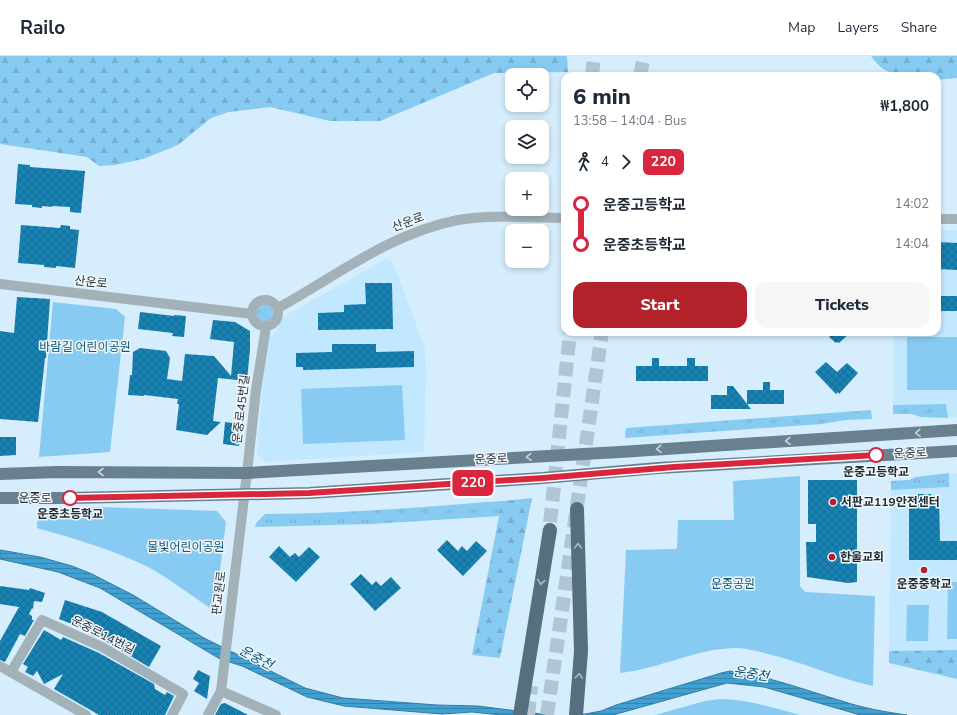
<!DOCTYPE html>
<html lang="en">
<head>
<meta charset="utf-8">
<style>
  body { margin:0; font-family:"Nunito Sans","Noto Sans KR",sans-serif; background:#f6f6f7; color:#1f2937; height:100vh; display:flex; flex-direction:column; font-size:15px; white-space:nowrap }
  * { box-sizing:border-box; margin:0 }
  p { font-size:13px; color:#747a83 }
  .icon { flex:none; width:22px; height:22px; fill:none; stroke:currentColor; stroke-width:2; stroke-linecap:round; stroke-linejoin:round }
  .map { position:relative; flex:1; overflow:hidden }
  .panel { position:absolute; left:561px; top:16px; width:380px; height:264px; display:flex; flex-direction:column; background:#fff; border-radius:12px; box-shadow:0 2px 6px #0003 }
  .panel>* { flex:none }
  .badge { padding:0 8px; border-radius:6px; font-size:14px; line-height:26px }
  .buttons { position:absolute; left:505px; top:12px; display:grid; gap:8px }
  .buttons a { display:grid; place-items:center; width:44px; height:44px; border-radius:8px; background:#fff; box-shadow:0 2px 6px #0003; font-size:20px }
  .map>.badge { position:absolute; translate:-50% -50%; box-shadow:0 0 0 2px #fff }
  .legs { display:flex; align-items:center; gap:6px; height:44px; padding:0 12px; font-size:13px }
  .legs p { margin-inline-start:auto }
  .summary { display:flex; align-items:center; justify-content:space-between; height:68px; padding:0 12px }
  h1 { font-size:22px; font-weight:800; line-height:30px }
  .cta { display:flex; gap:8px; margin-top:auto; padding:8px 12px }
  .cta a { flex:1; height:46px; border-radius:12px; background:#b3222a; color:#fff; font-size:16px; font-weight:800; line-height:46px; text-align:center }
  .cta a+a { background:#f6f6f7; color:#1f2937 }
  ul { padding:0 12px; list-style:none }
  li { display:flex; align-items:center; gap:14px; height:40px; font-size:15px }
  li i { display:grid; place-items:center; width:6px; height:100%; margin:0 5px; background:currentColor }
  li i::after { content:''; width:10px; height:10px; margin:-5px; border:3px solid; border-radius:50%; background:#fff }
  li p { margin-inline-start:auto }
  li:first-child i { background:linear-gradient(#0000 50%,currentColor 0) }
  li:last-child i { background:linear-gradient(currentColor 50%,#0000 0) }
  header { display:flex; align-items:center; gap:24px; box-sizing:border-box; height:56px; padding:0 20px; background:#fff; border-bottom:1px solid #e0e1e3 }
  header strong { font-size:19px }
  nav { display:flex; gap:22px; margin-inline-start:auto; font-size:14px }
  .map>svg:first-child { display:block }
  .built { fill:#c1e8ff }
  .grass { fill:url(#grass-tufts) }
  .forest { fill:url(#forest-firs) }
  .park { fill:#87cbf2 }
  .water { fill:url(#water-rules); stroke:#367da1 }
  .building { fill:url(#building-cross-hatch) }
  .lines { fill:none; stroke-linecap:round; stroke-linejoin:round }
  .highway-tunnel { stroke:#b1c6d4; stroke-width:14; stroke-dasharray:14 7; stroke-linecap:butt }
  .minor { stroke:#a3b1b9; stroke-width:10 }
  .major { stroke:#69818f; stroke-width:12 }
  .highway { stroke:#547080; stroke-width:14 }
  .oneway { stroke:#c8d4db }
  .oneway2 { stroke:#aabac4 }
  .line-1-casing { stroke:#fff; stroke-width:9 }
  .line-1 { stroke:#d7263d; stroke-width:6 }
  .stop-1-dot { fill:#fff; stroke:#d7263d; stroke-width:2 }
  .poi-dot { fill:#b3222a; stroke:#f1f7fb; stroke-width:1.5 }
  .labels { text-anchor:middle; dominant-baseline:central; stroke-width:3; stroke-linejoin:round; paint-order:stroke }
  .street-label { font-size:12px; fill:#1f2b32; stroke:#f1f7fb }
  .park-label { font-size:12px; fill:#0a5778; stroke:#f1f7fb }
  .stop-label { font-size:12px; font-weight:bold; fill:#1f2b32; stroke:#f1f7fb }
  .poi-label { font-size:12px; font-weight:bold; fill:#1f2b32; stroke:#f1f7fb; text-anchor:start }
  .water-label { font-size:13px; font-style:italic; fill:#015273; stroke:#f1f7fb }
</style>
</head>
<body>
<header>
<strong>Railo</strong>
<nav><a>Map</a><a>Layers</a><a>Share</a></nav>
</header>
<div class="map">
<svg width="957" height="659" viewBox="0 0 957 659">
  <defs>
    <pattern id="grass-tufts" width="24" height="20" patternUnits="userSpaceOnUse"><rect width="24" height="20" fill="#87cbf2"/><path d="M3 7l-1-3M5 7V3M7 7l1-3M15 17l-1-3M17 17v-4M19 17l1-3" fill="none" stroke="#74aed0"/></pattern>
    <pattern id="forest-firs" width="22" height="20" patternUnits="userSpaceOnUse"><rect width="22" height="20" fill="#87cbf2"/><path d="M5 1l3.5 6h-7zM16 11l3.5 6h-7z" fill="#74aed0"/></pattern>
    <pattern id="water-rules" width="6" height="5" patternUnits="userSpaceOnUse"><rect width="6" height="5" fill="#40a0d1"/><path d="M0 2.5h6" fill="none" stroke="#3583aa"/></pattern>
    <pattern id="building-cross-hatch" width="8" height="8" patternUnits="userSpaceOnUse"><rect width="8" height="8" fill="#1883b2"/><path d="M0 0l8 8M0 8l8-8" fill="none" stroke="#156b91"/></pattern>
  </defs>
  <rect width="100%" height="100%" fill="#d5edfc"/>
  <g class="built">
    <polygon points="937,174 957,174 957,361 948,362 946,348 893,349 894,276 937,276"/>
    <polygon points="386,203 393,206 425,292 426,317 424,396 265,406 257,398 266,290 267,284 276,276 281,264 288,258"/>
    <polygon points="949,417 957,417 957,594 889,595 891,434 949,431"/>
  </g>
  <g class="grass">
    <circle cx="265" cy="257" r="8"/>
    <polygon points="946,348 948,362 921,361 911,358 893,358 893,349"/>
    <polygon points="871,354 872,363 845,364 822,368 625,382 626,372"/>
    <polygon points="949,417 949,431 891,434 891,425 909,424 916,421"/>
    <path d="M502,445l-2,15 -128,8 -117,3 1,-4 9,-9c79,0 158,-7 237,-13z"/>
  </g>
  <g class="forest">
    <polygon points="0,0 567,0 568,16 494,17 380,65 330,65 270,51 229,56 211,62 178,89 143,103 115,109 99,110 87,101 0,88"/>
    <path d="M871,0h86v22l-20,2v-4c-27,0 -49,5 -66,-20z"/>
    <polygon points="532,442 500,602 472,599 502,445"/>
    <polygon points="957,594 957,623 889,607 889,595"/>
  </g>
  <g class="park">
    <polygon points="53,246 116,253 125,261 110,396 39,401"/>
    <rect x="907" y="281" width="50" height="53"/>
    <polygon points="402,329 405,384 303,388 301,333"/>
    <path d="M800,420v110l5,6 70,4 -2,90c-38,-8 -72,-25 -109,-33 -10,-3 -20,-5 -30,-5 -39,1 -75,21 -114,25l6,-123 51,-1 1,-29h56l-1,-39z"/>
    <path d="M99,451l118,4 9,11 -10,80 -4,7c-21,-13 -40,-29 -62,-41 -36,-18 -74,-29 -113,-40l1,-18z"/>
    <polygon points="948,526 957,526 957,583 947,583"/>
    <polygon points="907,549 929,549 928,585 906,585"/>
    <path d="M720,643c27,0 53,9 80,16h-145l50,-14z"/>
  </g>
  <g class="water">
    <polygon points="0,494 40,501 72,510 92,518 133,539 204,582 305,632 343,642 437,649 478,650 549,659 501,659 472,656 442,658 344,650 307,641 242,610 220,603 100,532 58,516 0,503"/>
    <path d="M730,615c38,5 75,19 112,30 21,7 43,11 65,14h-47l-96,-28 -37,-4 -114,32h-33l21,-4 15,-6 105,-32z"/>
  </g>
  <g class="building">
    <polygon points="18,108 30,109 30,111 85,115 81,157 70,156 70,151 52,150 52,151 42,150 42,152 32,151 32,149 15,148"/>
    <polygon points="21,169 60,172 61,169 70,170 70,173 79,174 75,212 56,210 56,212 44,211 44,209 18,207"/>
    <polygon points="937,186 957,187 957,214 937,213"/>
    <polygon points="365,227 392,227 393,273 318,274 318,257 344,256 344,249 366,248"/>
    <rect x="937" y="240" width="20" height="15"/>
    <polygon points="17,241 50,243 46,302 45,302 38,366 0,363 0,275 14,277"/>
    <polygon points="140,256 174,260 174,259 186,260 184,281 172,280 173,277 138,273"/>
    <polygon points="213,264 235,266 250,275 250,293 247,325 218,322 213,365 221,366 207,379 176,374 179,348 177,348 178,343 144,339 144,340 128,339 130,319 132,319 133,296 140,292 166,295 170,302 167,323 182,325 185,298 214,300 231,320 234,286 210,283"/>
    <polygon points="834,276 851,276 839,287 837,286 836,287 829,281"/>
    <polygon points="332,288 376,288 376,296 414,295 414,311 303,314 303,311 296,311 296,297 332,296"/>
    <polygon points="652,302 659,302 659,310 687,310 687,302 695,302 695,310 708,310 708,325 636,325 636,310 652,310"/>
    <polygon points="826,306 837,316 847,307 858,317 839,338 838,336 836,338 833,335 815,316"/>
    <polygon points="763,326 770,326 770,334 784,334 784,348 747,348 747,334 763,334"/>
    <polygon points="727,330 733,330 751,353 711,353 711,339 727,339"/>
    <polygon points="225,366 241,368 239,390 223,388"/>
    <polygon points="0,381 16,381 16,399 0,400"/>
    <polygon points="808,424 857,424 857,526 848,527 807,521 806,486 816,486 816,468 808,468"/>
    <polygon points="918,438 931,438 931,441 939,441 940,485 957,485 957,504 909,504 909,441 918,441"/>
    <polygon points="447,484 458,495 462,490 467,495 476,485 487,495 463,520 437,494"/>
    <polygon points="279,490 290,501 295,497 299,501 309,491 320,501 296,526 269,501"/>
    <polygon points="361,518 372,529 376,525 381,530 391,521 401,532 375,555 350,528"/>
    <polygon points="0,530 29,534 30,532 45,537 42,546 34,545 33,553 32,552 29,558 32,560 32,564 34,564 25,580 20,578 5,606 0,604 0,585 19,551 0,548"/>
    <polygon points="65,544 102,556 161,590 149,611 105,585 91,579 92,576 59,563"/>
    <polygon points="44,574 61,584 63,581 99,597 154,628 155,633 165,639 167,636 174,640 165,659 99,659 54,633 63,618 44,628 37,615 33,620 25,616 28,611 23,608"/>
    <polygon points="198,614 210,620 207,643 194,635 199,627 193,623"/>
    <polygon points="225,647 248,659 215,659 221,648"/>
  </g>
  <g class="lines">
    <g class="highway-tunnel">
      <polyline points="592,20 594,0"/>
      <polyline points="640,20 644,0"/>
      <polyline points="548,487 570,276"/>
      <polyline points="528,659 531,630"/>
      <polyline points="547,659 602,276"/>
    </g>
    <g class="minor">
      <polyline points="937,163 957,163"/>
      <polyline points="0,228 252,258"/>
      <circle cx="265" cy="257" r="13"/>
      <path d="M278,252c58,-32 113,-75 180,-88 35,-6 72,-2 107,-2"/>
      <polyline points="266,271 256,334 247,417 221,635 276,659"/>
      <polyline points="0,610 86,659"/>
      <polyline points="11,616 42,564 102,591 183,638 172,659"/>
      <polyline points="208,659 221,635"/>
    </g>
    <g class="major">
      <polyline points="0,418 57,416 247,417 620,396 957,374"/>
      <polyline points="0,442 70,442 309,437 543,422 658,412 957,395"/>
    </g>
    <g class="highway">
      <polyline points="520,659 550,474"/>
      <polyline points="576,659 581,595 577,453"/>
    </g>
  </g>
  <defs><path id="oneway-chevron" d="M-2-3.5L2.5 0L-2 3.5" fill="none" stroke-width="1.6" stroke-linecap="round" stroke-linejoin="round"/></defs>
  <g class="oneway">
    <use href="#oneway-chevron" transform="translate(918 377) rotate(176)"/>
    <use href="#oneway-chevron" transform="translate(788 385) rotate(176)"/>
    <use href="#oneway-chevron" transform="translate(659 393) rotate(176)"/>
    <use href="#oneway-chevron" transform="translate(529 401) rotate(177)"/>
    <use href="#oneway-chevron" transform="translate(101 416) rotate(-180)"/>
  </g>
  <g class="oneway2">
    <use href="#oneway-chevron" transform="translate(578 490) rotate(-92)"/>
    <use href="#oneway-chevron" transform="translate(541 526) rotate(100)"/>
    <use href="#oneway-chevron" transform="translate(579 620) rotate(-85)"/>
  </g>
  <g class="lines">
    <g class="line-1-casing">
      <polyline id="line-1" points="70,442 309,437 543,422 674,411 876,399"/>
    </g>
    <use href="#line-1" class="line-1"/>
  </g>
  <g class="stop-1-dot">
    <circle cx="876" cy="399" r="7"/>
    <circle cx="70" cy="442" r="7"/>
  </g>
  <g class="poi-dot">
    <circle cx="833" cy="446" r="4"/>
    <circle cx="832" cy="501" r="4"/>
    <circle cx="924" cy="514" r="4"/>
  </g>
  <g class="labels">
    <g class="street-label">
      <text transform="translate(408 166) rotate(-20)">산운로</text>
      <text transform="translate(91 226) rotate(6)">산운로</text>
      <text transform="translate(241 353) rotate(-83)">운중로45번길</text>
      <text transform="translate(910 397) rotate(-3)">운중로</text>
      <text transform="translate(491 403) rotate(-3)">운중로</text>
      <text x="35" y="442">운중로</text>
      <text transform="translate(219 537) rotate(-83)">판교원로</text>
      <text transform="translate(103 579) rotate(27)">운중로14번길</text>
    </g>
    <g class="park-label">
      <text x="85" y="291">바람길 어린이공원</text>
      <text x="186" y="491">물빛어린이공원</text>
      <text x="733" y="528">운중공원</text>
    </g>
    <g class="stop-label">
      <text x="876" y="416">운중고등학교</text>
      <text x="70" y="458">운중초등학교</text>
    </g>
    <g class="poi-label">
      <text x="841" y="446">서판교119안전센터</text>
      <text x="840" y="501">한울교회</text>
      <text x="924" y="528" text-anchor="middle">운중중학교</text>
    </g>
    <g class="water-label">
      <text transform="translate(256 602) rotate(28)">운중천</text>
      <text transform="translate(751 618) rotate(9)">운중천</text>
    </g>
  </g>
</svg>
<div class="buttons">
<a><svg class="icon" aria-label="locate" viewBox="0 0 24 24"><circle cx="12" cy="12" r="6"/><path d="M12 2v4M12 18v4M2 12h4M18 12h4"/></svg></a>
<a><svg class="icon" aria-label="layers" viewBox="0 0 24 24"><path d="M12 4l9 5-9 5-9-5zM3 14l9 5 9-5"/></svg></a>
<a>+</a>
<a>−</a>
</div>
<b class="badge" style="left:473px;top:427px;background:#d7263d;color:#fff">220</b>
<section class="panel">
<div class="summary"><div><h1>6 min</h1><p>13:58 – 14:04 · Bus</p></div><b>₩1,800</b></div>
<div class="legs"><svg class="icon" aria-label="walk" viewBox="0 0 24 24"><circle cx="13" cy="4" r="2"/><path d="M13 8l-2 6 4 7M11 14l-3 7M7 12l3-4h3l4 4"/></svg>4<svg class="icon" aria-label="forward" viewBox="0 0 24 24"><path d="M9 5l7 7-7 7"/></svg><b class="badge" style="background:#d7263d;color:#fff">220</b></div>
<ul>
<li><i style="color:#d7263d"></i><b>운중고등학교</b><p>14:02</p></li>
<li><i style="color:#d7263d"></i><b>운중초등학교</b><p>14:04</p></li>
</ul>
<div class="cta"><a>Start</a><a>Tickets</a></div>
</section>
</div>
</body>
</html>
